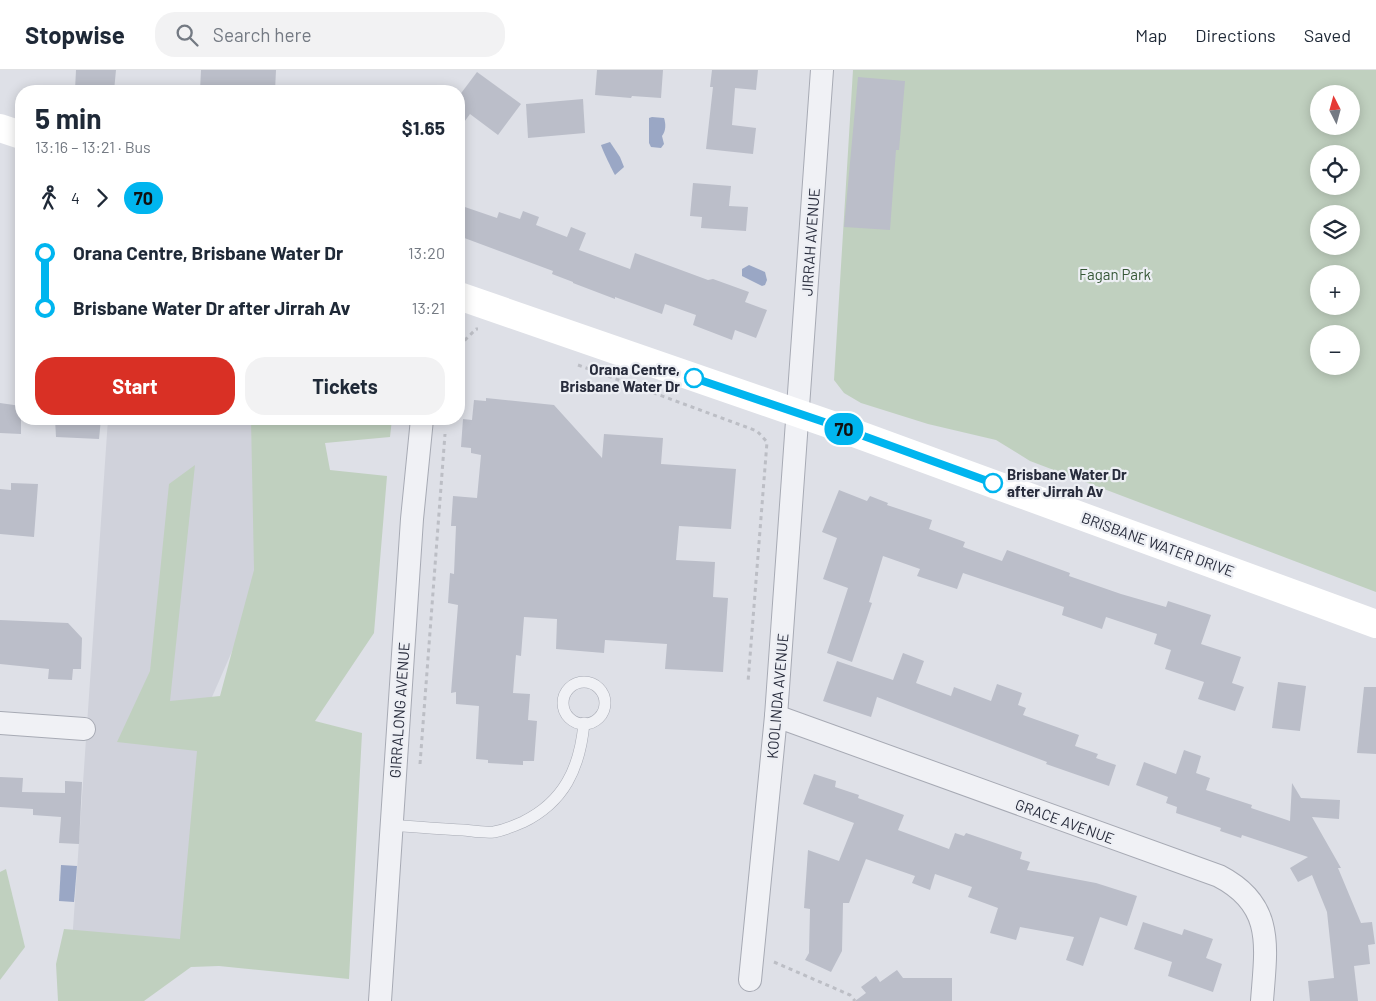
<!DOCTYPE html>
<html lang="en">
<head>
<meta charset="utf-8">
<style>
  body { margin:0; font-family:Barlow,sans-serif; background:#f2f2f3; color:#1f2937; height:100vh; display:flex; flex-direction:column; font-size:19px; white-space:nowrap }
  * { box-sizing:border-box; margin:0 }
  p { font-size:16px; color:#747a83 }
  .icon { flex:none; width:28px; height:28px; fill:none; stroke:currentColor; stroke-width:2; stroke-linecap:round; stroke-linejoin:round }
  .map { position:relative; flex:1; overflow:hidden }
  .drawer { position:absolute; left:15px; top:15px; width:450px; height:340px; display:flex; flex-direction:column; background:#fff; border-radius:20px; box-shadow:0 2px 12px #0003 }
  .drawer>* { flex:none }
  .badge { padding:0 10px; border-radius:16px; font-size:18px; line-height:32px }
  .needle { width:32px; rotate:354deg }
  .controls { position:absolute; left:1310px; top:15px; display:grid; gap:10px }
  .controls a { display:grid; place-items:center; width:50px; height:50px; border-radius:50%; background:#fff; box-shadow:0 2px 12px #0003; font-size:25px }
  .map>.badge { position:absolute; translate:-50% -50%; box-shadow:0 0 0 2px #fff }
  .legs { display:flex; align-items:center; gap:8px; height:55px; padding:0 20px; font-size:16px }
  .legs p { margin-inline-start:auto }
  .summary { display:flex; align-items:center; justify-content:space-between; height:85px; padding:0 20px }
  h1 { font-size:28px; font-weight:700; line-height:38px }
  .cta { display:flex; gap:10px; margin-top:auto; padding:10px 20px }
  .cta a { flex:1; height:58px; border-radius:20px; background:#d93025; color:#fff; font-size:20px; font-weight:700; line-height:58px; text-align:center }
  .cta a+a { background:#f2f2f3; color:#1f2937 }
  ul { padding:0 20px; list-style:none }
  li { display:flex; align-items:center; gap:18px; height:55px; font-size:19px }
  li i { display:grid; place-items:center; width:8px; height:100%; margin:0 6px; background:currentColor }
  li i::after { content:''; width:12px; height:12px; margin:-6px; border:4px solid; border-radius:50%; background:#fff }
  li p { margin-inline-start:auto }
  li:first-child i { background:linear-gradient(#0000 50%,currentColor 0) }
  li:last-child i { background:linear-gradient(currentColor 50%,#0000 0) }
  header { display:flex; align-items:center; gap:30px; box-sizing:border-box; height:70px; padding:0 25px; background:#fff; border-bottom:1px solid #e0e1e3 }
  header strong { font-size:24px }
  nav { display:flex; gap:28px; margin-inline-start:auto; font-size:18px }
  .search { width:350px; height:45px; background:#f2f2f3; display:flex; align-items:center; gap:12px; box-sizing:border-box; padding:0 18px; border-radius:20px; color:#747a83; font-size:19px }
  .map>svg:first-child { display:block }
  .built { fill:#d0d2db }
  .green { fill:#c0d0bf; fill-rule:evenodd }
  .water { fill:#9aa7c5 }
  .building { fill:#bbbec9 }
  .lines { fill:none; stroke-linecap:round; stroke-linejoin:round }
  .service-casing { stroke:#a7aab4; stroke-width:12 }
  .minor-casing { stroke:#a7aab4; stroke-width:24 }
  .path { stroke:#bcbec5; stroke-width:3; stroke-dasharray:4 4; stroke-linecap:butt }
  .service { stroke:#f0f1f5; stroke-width:11 }
  .minor { stroke:#f0f1f5; stroke-width:22 }
  .secondary { stroke:#fff; stroke-width:28 }
  .line-1-casing { stroke:#fff; stroke-width:11 }
  .line-1 { stroke:#00b5ef; stroke-width:8 }
  .stop-1-dot { fill:#fff; stroke:#00b5ef; stroke-width:2.5 }
  .labels { text-anchor:middle; dominant-baseline:central; stroke-width:4.5; stroke-linejoin:round; paint-order:stroke }
  .street-label { font-size:15px; fill:#282c3c; stroke:#edeff4 }
  .park-label { font-size:15px; fill:#365736; stroke:#edeff4 }
  .stop-label { font-size:15px; font-weight:bold; fill:#282c3c; stroke:#edeff4; text-anchor:end }
</style>
</head>
<body>
<header>
<strong>Stopwise</strong>
<div class="search"><svg class="icon" aria-label="search" viewBox="0 0 24 24"><circle cx="10" cy="10" r="6"/><path d="M15 15l6 6"/></svg>Search here</div>
<nav><a>Map</a><a>Directions</a><a>Saved</a></nav>
</header>
<div class="map">
<svg width="1376" height="931" viewBox="0 0 1376 931">
  <rect width="100%" height="100%" fill="#dee0e7"/>
  <polygon class="built" points="108,349 284,349 265,506 205,643 191,878 72,873"/>
  <g class="green">
    <path d="M853,0h523v522l-346,-131 -34,-21 -68,-16 -67,-21 -17,-10 -10,-13zM1319,24h32v32h-32zM1319,84h32v32h-32zM1319,144h32v32h-32zM1319,204h32v32h-32zM1319,264h32v32h-32z"/>
    <polygon points="251,349 392,349 390,367 325,373 330,400 387,406 374,563 315,651 362,663 349,909 219,896 191,897 144,931 58,931 56,894 64,859 180,869 197,681 117,672 150,601 169,414 195,395 170,631 220,626 254,500"/>
    <polygon points="6,799 25,877 0,910 0,802"/>
  </g>
  <g class="water">
    <path d="M652,47l12,1c2,6 2,13 -2,18l2,8 -3,4 -10,-1 -2,-4v-25z"/>
    <path d="M610,72l10,15 4,10 -9,8c-3,-5 -13,-26 -14,-30z"/>
    <polygon points="749,195 765,202 767,210 765,215 762,216 742,206 742,199"/>
    <polygon points="61,795 77,796 74,832 59,831"/>
  </g>
  <g class="building">
    <polygon points="76,0 116,0 114,21 75,20"/>
    <polygon points="201,0 276,0 275,21 232,19 232,21 200,21"/>
    <polygon points="597,0 663,0 661,28 632,26 631,28 595,25"/>
    <polygon points="712,0 758,0 756,20 735,18 732,55 756,58 753,84 706,79 713,17 710,17"/>
    <polygon points="477,2 521,34 498,65 470,44 459,59 459,26"/>
    <polygon points="858,7 905,11 899,80 896,80 890,160 844,157"/>
    <polygon points="583,29 585,63 528,68 526,34"/>
    <polygon points="693,113 731,116 729,136 748,137 746,161 701,158 702,147 690,146"/>
    <polygon points="459,135 497,148 499,142 520,149 523,141 539,147 536,155 567,167 571,157 586,163 579,180 630,199 635,183 708,210 713,209 749,222 745,232 767,240 756,268 735,260 732,270 693,255 696,245 665,234 662,244 615,227 615,229 573,213 573,212 552,204 553,201 459,166"/>
    <polygon points="486,328 554,335 602,388 604,364 663,368 661,394 736,399 731,459 679,456 676,490 715,492 713,527 728,528 723,602 665,599 667,574 605,570 604,583 556,579 557,549 524,547 521,586 516,585 513,623 530,624 528,650 537,651 534,691 523,691 523,695 488,693 488,690 476,689 479,636 456,634 456,622 451,623 458,535 448,533 450,503 454,504 456,456 451,456 453,426 477,428 481,385 471,383 471,378 461,377 463,349 472,350 474,330 486,331"/>
    <polygon points="0,333 21,336 21,364 0,363"/>
    <polygon points="55,349 101,349 99,369 56,367"/>
    <polygon points="11,413 38,414 34,467 0,464 0,419 11,420"/>
    <polygon points="839,420 867,431 870,426 888,433 887,435 932,450 929,459 965,472 963,477 1002,491 1007,480 1070,503 1069,506 1121,524 1166,537 1168,531 1211,545 1201,574 1241,587 1232,613 1244,617 1235,641 1198,629 1204,612 1165,599 1171,580 1154,574 1157,564 1106,547 1102,559 1062,545 1064,537 963,503 957,519 917,506 920,499 883,486 869,532 872,533 852,592 827,583 848,518 823,509 837,468 822,462"/>
    <polygon points="0,550 68,553 82,568 81,599 73,599 72,610 48,609 49,599 0,594"/>
    <polygon points="903,583 924,591 916,613 951,626 954,617 991,631 997,614 1022,623 1018,635 1026,638 1023,645 1079,665 1075,676 1098,684 1096,688 1116,695 1109,716 1046,694 1047,692 877,627 871,647 823,631 837,591 893,610"/>
    <polygon points="1278,612 1306,616 1300,661 1272,658"/>
    <polygon points="1364,617 1376,617 1376,684 1357,683"/>
    <polygon points="1184,680 1201,686 1196,703 1210,708 1206,720 1252,735 1251,738 1290,751 1292,713 1301,728 1340,730 1339,749 1312,747 1341,798 1338,798 1361,853 1372,852 1375,874 1368,875 1370,894 1354,896 1358,931 1310,931 1308,911 1334,908 1327,842 1312,805 1298,812 1290,798 1308,787 1242,765 1241,768 1220,761 1221,758 1176,743 1177,737 1166,733 1168,727 1136,715 1144,692 1176,704"/>
    <polygon points="814,704 836,711 835,717 859,725 858,728 904,745 898,760 949,779 955,763 964,766 966,763 1022,782 1020,789 1030,792 1027,800 1096,813 1137,826 1127,856 1100,847 1083,896 1066,890 1074,867 1020,857 1016,870 990,863 998,838 968,827 972,817 935,804 930,820 912,813 915,806 866,789 849,833 843,833 842,881 831,902 805,890 809,883 810,839 804,838 808,780 839,791 854,753 803,734"/>
    <polygon points="0,707 23,708 22,722 65,723 65,711 82,712 79,774 59,773 61,747 33,745 33,739 0,737"/>
    <polygon points="1143,852 1182,865 1184,859 1213,869 1206,888 1222,894 1213,922 1168,906 1172,892 1134,879"/>
    <polygon points="897,900 903,908 952,908 952,931 855,931 866,923 861,917 876,906 880,912"/>
  </g>
  <g class="lines">
    <g class="service-casing">
      <g id="service">
        <circle cx="584" cy="633" r="21"/>
        <path d="M391,755c24,2 48,4 72,5 10,1 21,3 31,2 10,-2 20,-6 29,-10 41,-20 57,-54 61,-99"/>
      </g>
    </g>
    <g class="minor-casing">
      <g id="minor">
        <path d="M776,646l443,160c56,29 47,71 43,125"/>
        <polyline points="0,653 84,659"/>
        <polyline points="750,910 776,646 822,0"/>
        <polyline points="380,931 412,449 422,349"/>
      </g>
    </g>
    <g class="path">
      <polyline points="459,276 476,259 478,259"/>
      <polyline points="578,295 757,361 767,372 748,612"/>
      <polyline points="420,694 445,364"/>
      <polyline points="774,892 850,925 855,931"/>
    </g>
    <use href="#service" class="service"/>
    <use href="#minor" class="minor"/>
    <g class="secondary">
      <polyline points="0,58 21,65"/>
      <polyline points="459,226 835,356 1376,554"/>
    </g>
  </g>
  <g class="lines">
    <g class="line-1-casing">
      <polyline id="line-1" points="694,308 836,356 993,413"/>
    </g>
    <use href="#line-1" class="line-1"/>
  </g>
  <g class="stop-1-dot">
    <circle cx="694" cy="308" r="9"/>
    <circle cx="993" cy="413" r="9"/>
  </g>
  <g class="labels">
    <g class="street-label">
      <text transform="translate(810 172) rotate(-86)">JIRRAH AVENUE</text>
      <text transform="translate(1158 474) rotate(20)">BRISBANE WATER DRIVE</text>
      <text transform="translate(777 626) rotate(-85)">KOOLINDA AVENUE</text>
      <text transform="translate(399 640) rotate(-86)">GIRRALONG AVENUE</text>
      <text transform="translate(1065 751) rotate(20)">GRACE AVENUE</text>
    </g>
    <g class="park-label">
      <text x="1115" y="204">Fagan Park</text>
    </g>
    <g class="stop-label">
      <text x="680" y="299">Orana Centre,<tspan x="680" dy="17">Brisbane Water Dr</tspan></text>
      <text x="1007" y="404" text-anchor="start">Brisbane Water Dr<tspan x="1007" dy="17">after Jirrah Av</tspan></text>
    </g>
  </g>
</svg>
<div class="controls">
<a><svg class="needle" viewBox="-14 -14 28 28"><path d="M0-13l5 13h-10z" fill="#e53935"/><path d="M0 13l5-13h-10z" fill="#747a83"/></svg></a>
<a><svg class="icon" aria-label="locate" viewBox="0 0 24 24"><circle cx="12" cy="12" r="6"/><path d="M12 2v4M12 18v4M2 12h4M18 12h4"/></svg></a>
<a><svg class="icon" aria-label="layers" viewBox="0 0 24 24"><path d="M12 4l9 5-9 5-9-5zM3 14l9 5 9-5"/></svg></a>
<a>+</a>
<a>−</a>
</div>
<b class="badge" style="left:844px;top:359px;background:#00b5ef;color:#111">70</b>
<section class="drawer">
<div class="summary"><div><h1>5 min</h1><p>13:16 – 13:21 · Bus</p></div><b>$1.65</b></div>
<div class="legs"><svg class="icon" aria-label="walk" viewBox="0 0 24 24"><circle cx="13" cy="4" r="2"/><path d="M13 8l-2 6 4 7M11 14l-3 7M7 12l3-4h3l4 4"/></svg>4<svg class="icon" aria-label="forward" viewBox="0 0 24 24"><path d="M9 5l7 7-7 7"/></svg><b class="badge" style="background:#00b5ef;color:#111">70</b></div>
<ul>
<li><i style="color:#00b5ef"></i><b>Orana Centre, Brisbane Water Dr</b><p>13:20</p></li>
<li><i style="color:#00b5ef"></i><b>Brisbane Water Dr after Jirrah Av</b><p>13:21</p></li>
</ul>
<div class="cta"><a>Start</a><a>Tickets</a></div>
</section>
</div>
</body>
</html>
